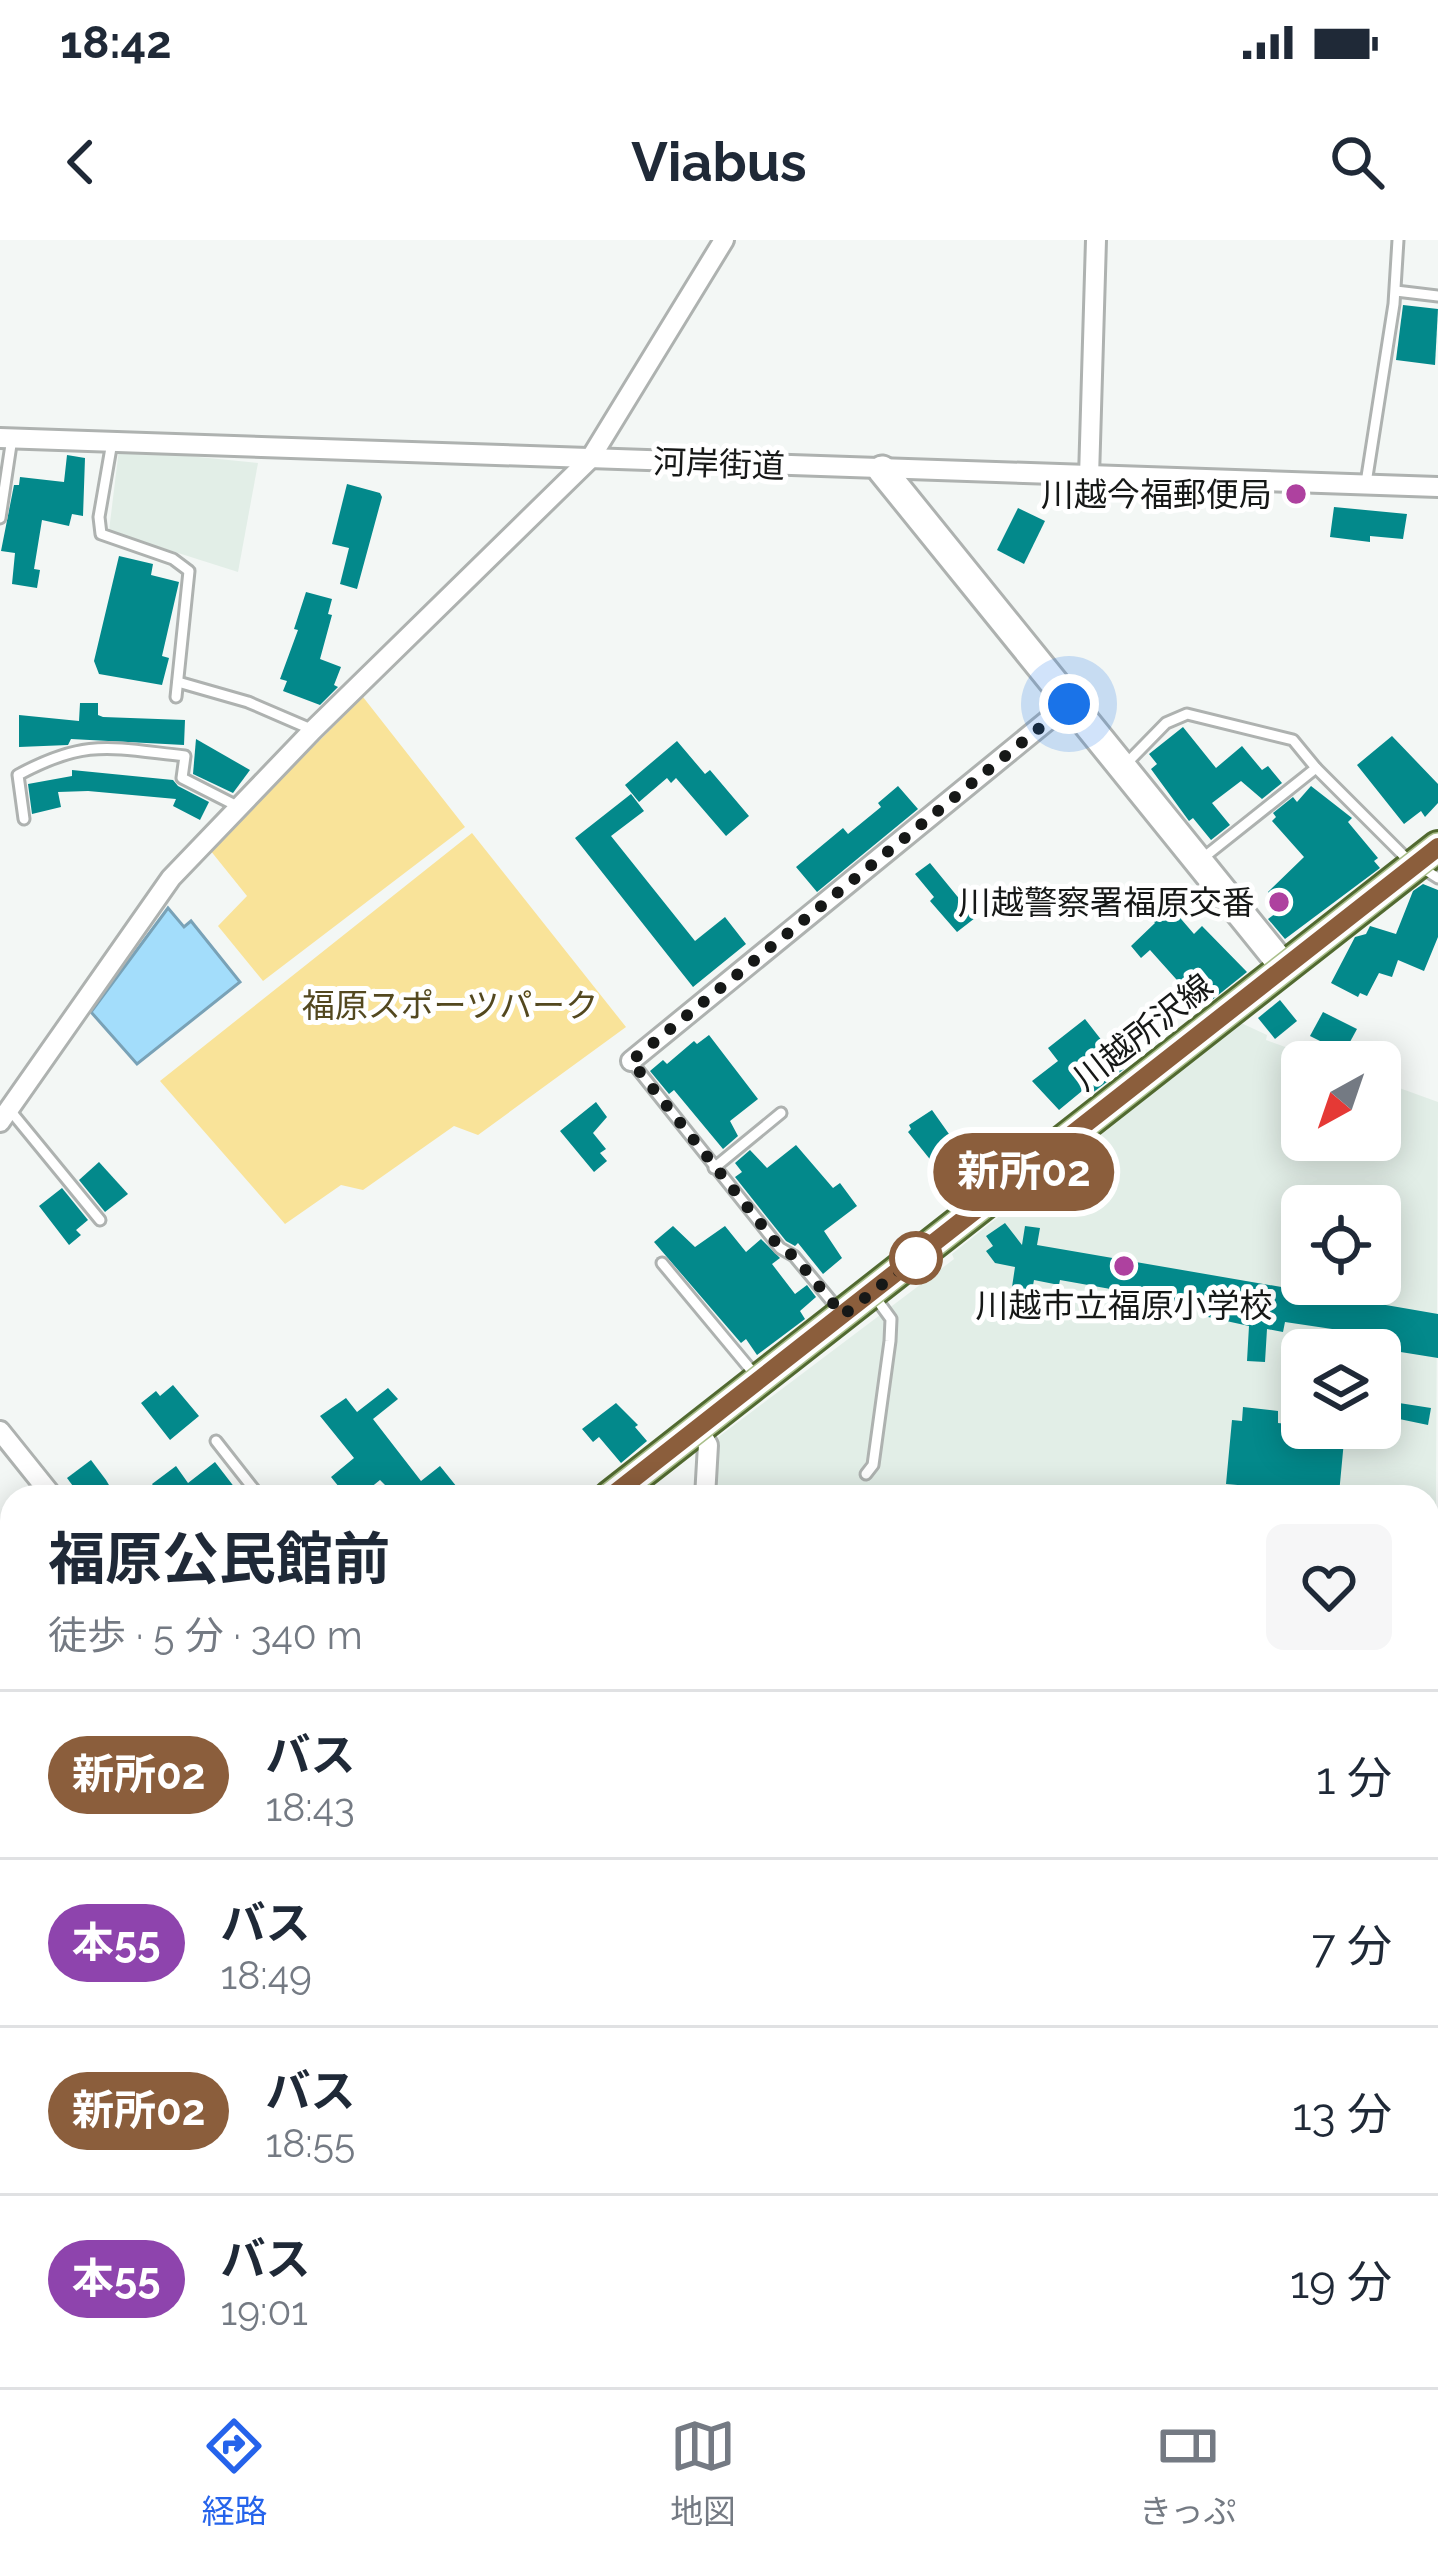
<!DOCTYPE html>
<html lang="ja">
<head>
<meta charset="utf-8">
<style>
  body { margin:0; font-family:Raleway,"Noto Sans JP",sans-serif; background:#f6f6f7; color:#1f2937; height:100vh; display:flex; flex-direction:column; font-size:45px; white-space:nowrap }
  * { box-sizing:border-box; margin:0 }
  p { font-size:39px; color:#747a83 }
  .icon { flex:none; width:66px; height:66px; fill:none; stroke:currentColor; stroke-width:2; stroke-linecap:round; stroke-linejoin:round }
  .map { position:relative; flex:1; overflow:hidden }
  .sheet { position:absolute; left:0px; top:1245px; width:1440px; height:903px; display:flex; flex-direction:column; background:#fff; border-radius:36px 36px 0 0; box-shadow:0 6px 30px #0003 }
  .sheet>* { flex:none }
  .badge { padding:0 24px; border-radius:39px; font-size:42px; line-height:78px }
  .needle { width:78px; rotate:220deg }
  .controls { position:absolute; left:1281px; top:801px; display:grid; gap:24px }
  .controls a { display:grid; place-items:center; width:120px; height:120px; border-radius:18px; background:#fff; box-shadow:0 6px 30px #0003; font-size:60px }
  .you { position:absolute; width:60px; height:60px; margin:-30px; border:9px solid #fff; border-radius:50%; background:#1a73e8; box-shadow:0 0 0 18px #1a73e833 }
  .map>.badge { position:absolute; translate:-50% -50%; box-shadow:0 0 0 6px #fff }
  .round { display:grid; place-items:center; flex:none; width:126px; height:126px; border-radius:18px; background:#f6f6f7 }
  .overview { display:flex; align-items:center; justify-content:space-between; height:204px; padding:0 48px }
  h1 { font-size:57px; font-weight:700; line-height:90px }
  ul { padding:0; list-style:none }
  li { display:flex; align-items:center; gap:36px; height:168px; padding:0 48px; border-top:3px solid #e0e1e3 }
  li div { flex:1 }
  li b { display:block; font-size:45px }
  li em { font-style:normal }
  li .badge { min-width:132px; font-weight:700; text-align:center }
  .status { display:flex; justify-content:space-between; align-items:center; height:84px; padding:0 60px; background:#fff; direction:ltr }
  .status svg { height:33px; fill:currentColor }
  header { display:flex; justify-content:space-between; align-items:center; height:156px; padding:0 48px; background:#fff; font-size:54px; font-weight:700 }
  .menu { display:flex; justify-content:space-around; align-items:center; height:168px; border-top:3px solid #e0e1e3; background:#fff; font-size:33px; color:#747a83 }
  .menu a { display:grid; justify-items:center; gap:6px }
  .menu .active { color:#2563eb }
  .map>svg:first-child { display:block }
  .built { fill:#e2eee7; fill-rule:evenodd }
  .green { fill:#f9e399 }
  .water { fill:#a3ddfb; stroke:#79a2b7; stroke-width:3 }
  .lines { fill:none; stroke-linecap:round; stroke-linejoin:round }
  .river { stroke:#a3ddfb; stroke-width:36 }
  .building { fill:#03898b }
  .lane-casing { stroke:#aeb2b0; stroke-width:15 }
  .street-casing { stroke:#aeb2b0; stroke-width:24 }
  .secondary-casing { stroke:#aeb2b0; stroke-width:33 }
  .primary-casing { stroke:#516930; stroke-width:36 }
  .lane { stroke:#fff; stroke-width:9 }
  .street { stroke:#fff; stroke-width:18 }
  .secondary { stroke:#fff; stroke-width:27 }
  .primary { stroke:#aabf8b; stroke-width:30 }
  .line-casing { stroke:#fff; stroke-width:27 }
  .line { stroke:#8b5e3c; stroke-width:18 }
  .walk { stroke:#161817; stroke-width:12; stroke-dasharray:0 21.6 }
  .poi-dot { fill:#ae419f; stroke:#fff; stroke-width:4.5 }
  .stop-dot { fill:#fff; stroke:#8b5e3c; stroke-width:6 }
  .labels { text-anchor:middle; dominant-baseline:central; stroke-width:10; stroke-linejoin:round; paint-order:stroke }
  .street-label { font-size:33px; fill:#161817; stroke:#fff }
  .poi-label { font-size:33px; fill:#161817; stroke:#fff; text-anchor:end }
  .park-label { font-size:33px; fill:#53481f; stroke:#fff }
</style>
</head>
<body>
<div class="status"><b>18:42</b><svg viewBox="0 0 49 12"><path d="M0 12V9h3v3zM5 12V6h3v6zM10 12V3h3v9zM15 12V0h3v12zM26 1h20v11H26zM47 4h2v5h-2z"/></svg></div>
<header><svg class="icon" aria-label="back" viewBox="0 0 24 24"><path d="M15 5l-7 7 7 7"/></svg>Viabus<svg class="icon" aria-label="search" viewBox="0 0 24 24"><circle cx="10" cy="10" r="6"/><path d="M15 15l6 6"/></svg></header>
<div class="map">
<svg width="1438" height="2147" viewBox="0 0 1438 2147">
  <rect width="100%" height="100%" fill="#f3f7f5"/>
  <g class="built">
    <polygon points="119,209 258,223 238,332 109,291"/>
    <path d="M1241,783l26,12 -1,5 61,22h-25v78h78v-59l58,21 -3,591 -7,-1v-195h-715l4,-59 220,-166 17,-13 -2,-5zM1302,966h78v78h-78zM1302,1110h78v78h-78z"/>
    <polygon points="390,2136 915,2136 914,2147 390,2147"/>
  </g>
  <g class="green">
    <polygon points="363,457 465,587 263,741 218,686 247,656 210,610"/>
    <polygon points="472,593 626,787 478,895 454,886 363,950 341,945 285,984 160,841"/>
  </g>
  <polygon class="water" points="168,668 184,687 191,681 240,742 137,824 91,772"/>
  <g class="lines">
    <g class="river">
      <polyline points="1428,1759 1438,1759"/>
      <polyline points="0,1955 12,1955"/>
    </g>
  </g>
  <g class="building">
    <polygon points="1403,65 1438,69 1435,125 1396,120"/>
    <polygon points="67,215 85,218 83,276 72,274 69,286 42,280 34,329 40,330 37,348 12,344 15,313 1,311 14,245 19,245 20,237 64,242"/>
    <polygon points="347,244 380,253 382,257 357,349 340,344 349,308 332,304"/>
    <polygon points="1334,267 1407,274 1403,299 1370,296 1370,302 1330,297"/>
    <polygon points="1018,268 1045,281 1024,324 997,310"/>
    <polygon points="119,316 153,324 151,335 179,342 162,416 169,418 162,445 99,434 94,421"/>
    <polygon points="306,352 332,359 328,374 332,375 320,419 341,427 334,445 338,447 320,465 283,451 287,441 280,439 298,390 294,389"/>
    <polygon points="80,463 98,463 98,475 103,477 185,480 184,505 71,499 68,505 19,507 19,475 79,481"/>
    <polygon points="1183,487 1216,528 1242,506 1262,530 1268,526 1282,543 1262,559 1241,541 1212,563 1230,585 1211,600 1193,578 1189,581 1151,529 1157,524 1149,514"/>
    <polygon points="1392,496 1438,544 1438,563 1425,577 1421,571 1404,584 1357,525"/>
    <polygon points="196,499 250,530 233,553 193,534"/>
    <polygon points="677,501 705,534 710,530 749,576 726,596 676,538 671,543 667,538 639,562 625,545"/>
    <polygon points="72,530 173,540 178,546 209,562 200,580 173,566 176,559 88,551 58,552 61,567 32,574 28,544 72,536"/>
    <polygon points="898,546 918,569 817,652 796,627 843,588 848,594 881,567 878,563"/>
    <polygon points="1311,546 1352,578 1348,582 1378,618 1374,621 1380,628 1285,699 1268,679 1283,668 1268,652 1304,617 1272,581 1276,577 1273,573 1293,557 1297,562"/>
    <polygon points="631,554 644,571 611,596 695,701 725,677 746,704 693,747 575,598"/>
    <polygon points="930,623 975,678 957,692 930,661 934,657 915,634"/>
    <polygon points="1150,643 1194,694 1202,686 1247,732 1202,768 1150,710 1141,718 1131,706 1155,683 1133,656"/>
    <polygon points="1423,644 1438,650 1438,697 1424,731 1398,720 1392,737 1379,733 1367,756 1360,753 1358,757 1331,743 1355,697 1366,694 1370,686 1396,694 1413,651"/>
    <polygon points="1280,760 1297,781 1275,799 1258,778"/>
    <polygon points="1323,772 1357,789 1344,813 1310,796"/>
    <polygon points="1085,779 1124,829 1087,857 1082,851 1059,870 1032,841 1058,821 1048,808"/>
    <polygon points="709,795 758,859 730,881 738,896 723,909 674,850 669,854 650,831 663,820 667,824 694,801 697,804"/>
    <polygon points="596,862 607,877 593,893 606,909 600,913 607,921 594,932 560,891"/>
    <polygon points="932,870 978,935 959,950 948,936 945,938 908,892 911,889 909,885"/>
    <polygon points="796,905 833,948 840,943 857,966 824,991 842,1018 823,1034 798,1003 795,1006 786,1001 735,937 742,932 735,923 750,910 767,928"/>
    <polygon points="99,922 128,954 105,972 79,940"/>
    <polygon points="62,948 88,980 76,990 81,995 69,1005 39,966"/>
    <polygon points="1005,983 1022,1005 1025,986 1040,988 1037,1005 1438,1074 1438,1118 1357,1105 1359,1093 1285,1082 1283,1092 1267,1089 1265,1122 1247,1121 1249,1086 1208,1077 1210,1067 1153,1060 1151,1071 1131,1067 1133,1053 1060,1040 1059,1045 1034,1040 1032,1051 1012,1047 1015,1027 995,1023 986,1011 993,1006 986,996"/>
    <polygon points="673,986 695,1007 725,986 746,1012 761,999 780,1018 772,1024 795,1054 807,1045 816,1057 800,1071 805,1079 757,1115 746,1099 741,1103 654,1002"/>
    <polygon points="173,1145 199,1176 170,1200 141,1163 156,1151 160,1156"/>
    <polygon points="388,1148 398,1159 373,1179 421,1241 440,1226 465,1257 402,1257 406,1250 397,1257 380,1240 359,1257 347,1257 331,1237 354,1218 320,1176 346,1158 357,1172"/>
    <polygon points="1380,1160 1431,1168 1428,1185 1380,1175"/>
    <polygon points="616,1163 638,1185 635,1187 647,1201 621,1223 599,1197 593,1202 582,1189"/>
    <polygon points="1243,1167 1278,1171 1278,1183 1345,1190 1339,1254 1226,1244 1232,1180 1242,1181"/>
    <polygon points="91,1220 106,1240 116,1257 81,1257 67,1238"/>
    <polygon points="215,1222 242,1257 161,1257 152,1244 176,1226 188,1243"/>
  </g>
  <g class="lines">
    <g class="lane-casing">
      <g id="lane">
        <polyline points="1396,51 1438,56"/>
        <polyline points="112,202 99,277 101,294 173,319 189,331 176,457"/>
        <polyline points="1366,243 1394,64 1398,0"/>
        <polyline points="0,278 12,198"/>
        <polyline points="178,442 248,462 313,490"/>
        <polyline points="1124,526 1166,483 1187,474 1293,500 1316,528 1203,618"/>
        <polyline points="1316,528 1405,617 1438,638"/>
        <path d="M24,579l-6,-44c68,-37 93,-27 167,-19l-3,22 55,28"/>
        <polyline points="631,821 780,1008 794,1016 838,1069"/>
        <polyline points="9,869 100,980"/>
        <polyline points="714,928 781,873"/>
        <polyline points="662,1023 756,1136"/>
        <polyline points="216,1201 260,1257"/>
        <polyline points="866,1234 873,1225 890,1101 891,1079 875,1057"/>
        <polyline points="0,1319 12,1310"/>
        <polyline points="0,1356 12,1371"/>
        <polyline points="1428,1458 1438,1459"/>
        <polyline points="0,1524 12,1539"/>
        <polyline points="0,1560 12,1552"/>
        <polyline points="0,1678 12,1693"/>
      </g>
    </g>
    <g class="street-casing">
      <g id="street">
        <polyline points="0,198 1438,247"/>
        <polyline points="1089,237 1096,0"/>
        <polyline points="631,821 1069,463"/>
        <polyline points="0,882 171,638 313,490 590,219 724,0"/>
        <polyline points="698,1187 708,1205 705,1257"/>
        <polyline points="0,1191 53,1257"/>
        <polyline points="378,2147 378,2136"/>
      </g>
    </g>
    <g class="secondary-casing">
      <polyline id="secondary" points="882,230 1284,727"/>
    </g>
    <g class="primary-casing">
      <g id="primary">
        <polyline points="610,1257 1438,607"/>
        <polyline points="0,1735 12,1726"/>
      </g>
    </g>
    <use href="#lane" class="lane"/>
    <use href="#street" class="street"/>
    <use href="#secondary" class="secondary"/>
    <use href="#primary" class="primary"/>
  </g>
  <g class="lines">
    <g class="line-casing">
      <polyline id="line" points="610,1257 1438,607"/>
    </g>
    <use href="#line" class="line"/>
    <polyline class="walk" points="916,1018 843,1075 794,1016 780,1008 631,821 1069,464"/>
  </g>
  <g class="poi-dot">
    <circle cx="1296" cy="254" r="12"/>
    <circle cx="1279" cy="662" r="12"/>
    <circle cx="1124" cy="1026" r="12"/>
  </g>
  <circle class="stop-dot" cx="916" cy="1018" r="24"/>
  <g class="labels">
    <g class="street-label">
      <text transform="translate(719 224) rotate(2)">河岸街道</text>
      <text transform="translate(1143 792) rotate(-38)">川越所沢線</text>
    </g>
    <g class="poi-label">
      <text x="1272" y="254">川越今福郵便局</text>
      <text x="1255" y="662">川越警察署福原交番</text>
      <text x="1124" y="1065" text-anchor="middle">川越市立福原小学校</text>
    </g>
    <g class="park-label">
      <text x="450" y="765">福原スポーツパーク</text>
    </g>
  </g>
</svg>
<div class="controls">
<a><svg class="needle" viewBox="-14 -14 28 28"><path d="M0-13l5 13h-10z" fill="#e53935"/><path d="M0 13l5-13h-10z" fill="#747a83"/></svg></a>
<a><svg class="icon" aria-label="locate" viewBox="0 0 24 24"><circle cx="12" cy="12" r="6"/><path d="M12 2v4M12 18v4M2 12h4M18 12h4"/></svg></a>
<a><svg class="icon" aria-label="layers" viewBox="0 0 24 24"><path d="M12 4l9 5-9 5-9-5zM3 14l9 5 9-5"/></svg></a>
</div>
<div class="you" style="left:1069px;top:464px"></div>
<b class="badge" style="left:1024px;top:932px;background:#8b5e3c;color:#fff">新所02</b>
<section class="sheet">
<div class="overview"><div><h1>福原公民館前</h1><p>徒歩 · 5 分 · 340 m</p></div><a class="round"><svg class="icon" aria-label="heart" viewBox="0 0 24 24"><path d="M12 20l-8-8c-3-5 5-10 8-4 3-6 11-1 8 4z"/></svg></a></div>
<ul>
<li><span class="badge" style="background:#8b5e3c;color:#fff">新所02</span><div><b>バス</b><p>18:43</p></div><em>1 分</em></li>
<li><span class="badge" style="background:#8e44ad;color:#fff">本55</span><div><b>バス</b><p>18:49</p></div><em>7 分</em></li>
<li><span class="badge" style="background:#8b5e3c;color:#fff">新所02</span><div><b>バス</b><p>18:55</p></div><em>13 分</em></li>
<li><span class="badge" style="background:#8e44ad;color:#fff">本55</span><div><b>バス</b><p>19:01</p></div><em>19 分</em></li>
</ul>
</section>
</div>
<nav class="menu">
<a class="active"><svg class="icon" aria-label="directions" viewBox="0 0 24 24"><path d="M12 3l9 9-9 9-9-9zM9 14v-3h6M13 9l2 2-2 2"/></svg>経路</a>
<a><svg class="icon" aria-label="map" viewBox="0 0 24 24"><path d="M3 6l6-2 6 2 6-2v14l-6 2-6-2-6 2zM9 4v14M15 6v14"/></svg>地図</a>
<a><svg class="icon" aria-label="tickets" viewBox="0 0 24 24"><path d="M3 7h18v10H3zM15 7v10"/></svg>きっぷ</a>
</nav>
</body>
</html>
